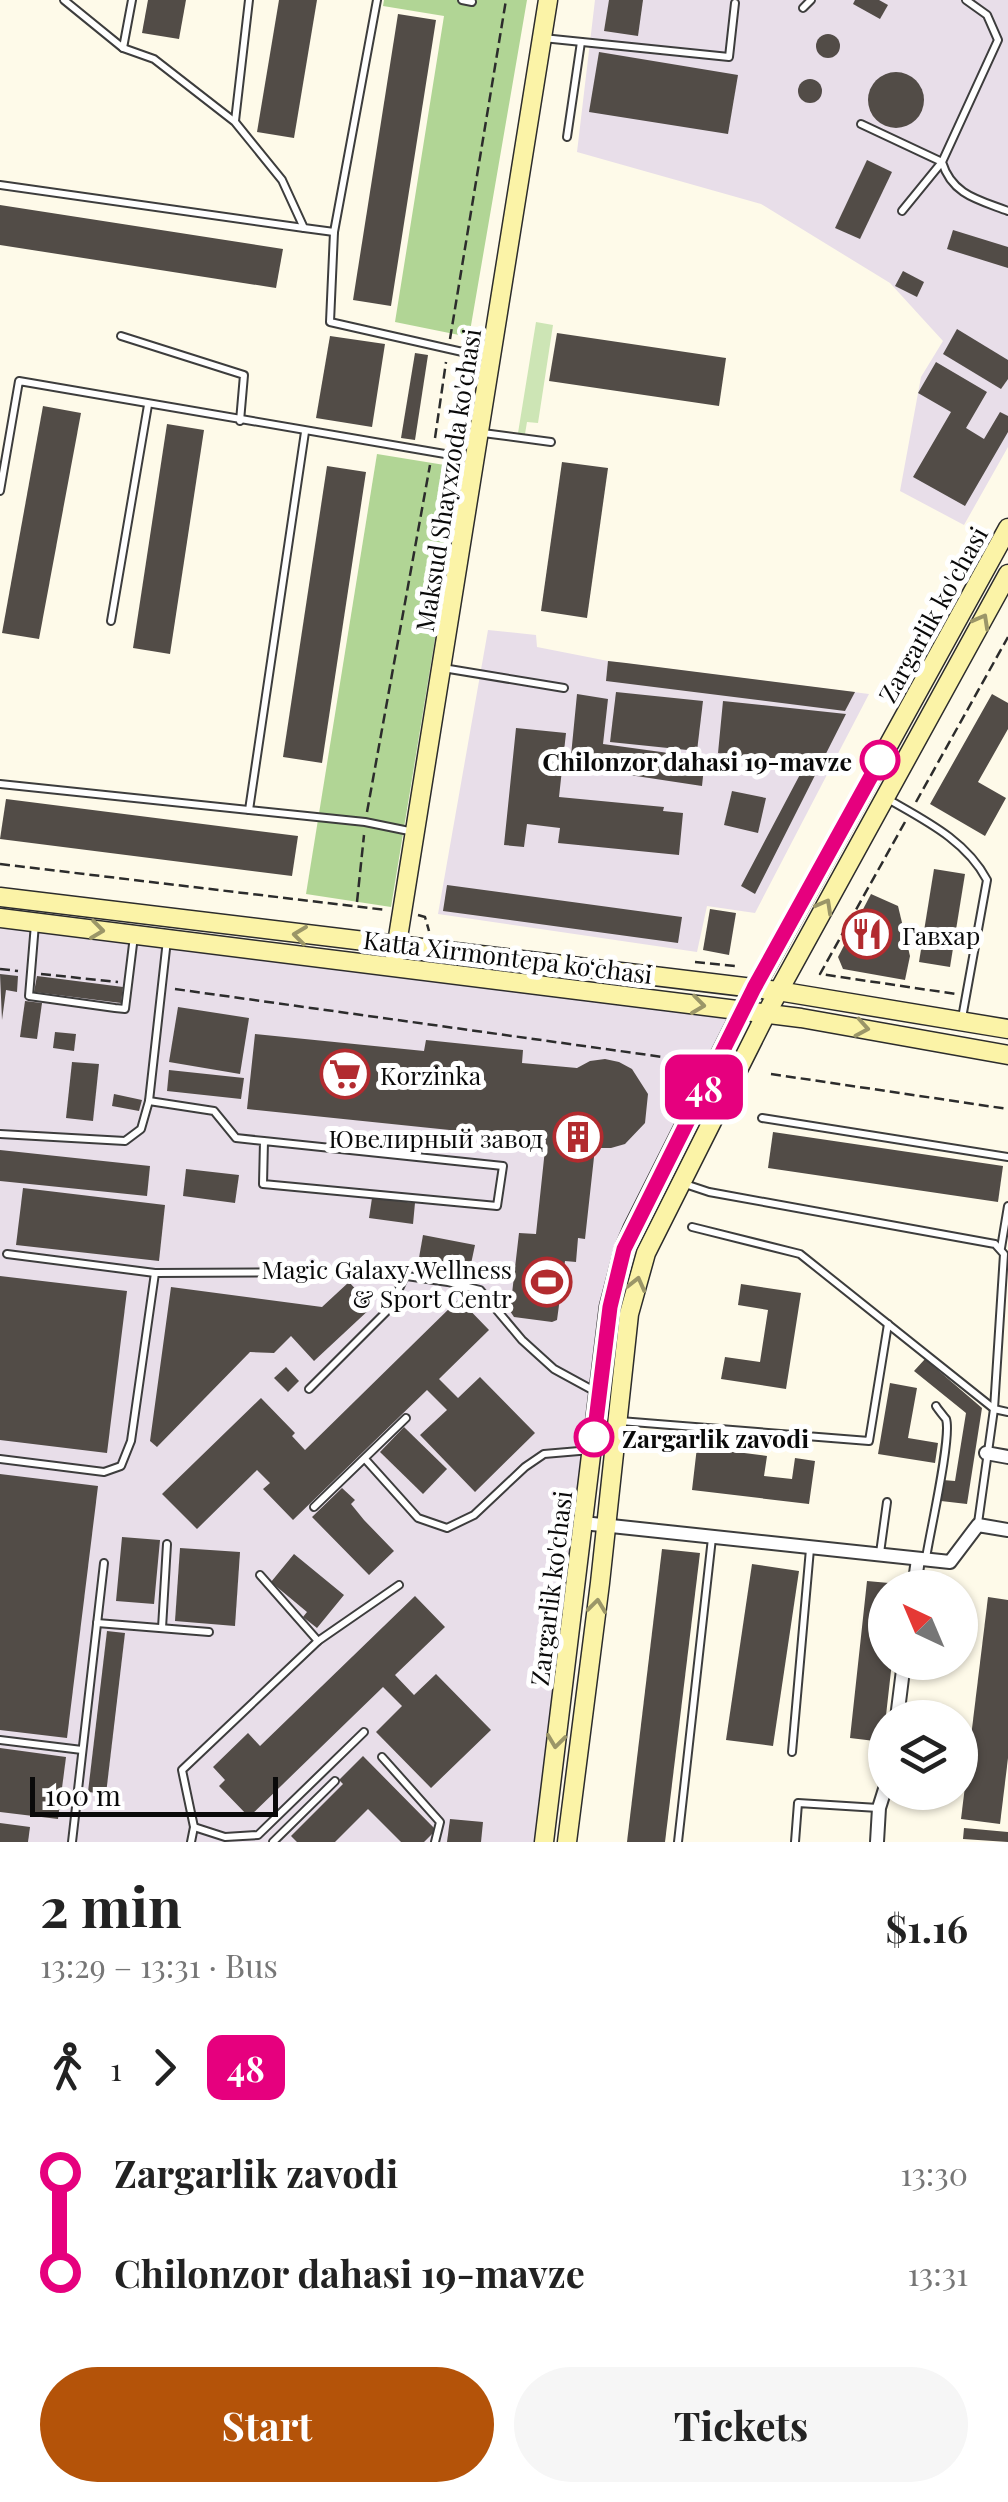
<!DOCTYPE html>
<html lang="en">
<head>
<meta charset="utf-8">
<style>
  body { margin:0; font-family:"Playfair Display",serif; background:#f6f6f6; color:#222; height:100vh; display:flex; flex-direction:column; font-size:38px; white-space:nowrap }
  * { box-sizing:border-box; margin:0 }
  p { font-size:32px; color:#767676 }
  .icon { flex:none; width:55px; height:55px; fill:none; stroke:currentColor; stroke-width:2; stroke-linecap:round; stroke-linejoin:round }
  .map { position:relative; height:1842px; overflow:hidden }
  .details { display:flex; flex-direction:column; background:#fff; flex:1 }
  .details>* { flex:none }
  .badge { padding:0 20px; border-radius:15px; font-size:35px; line-height:65px }
  .needle { width:65px; rotate:316deg }
  .buttons { position:absolute; left:868px; top:1570px; display:grid; gap:20px }
  .buttons a { display:grid; place-items:center; width:110px; height:110px; border-radius:50%; background:#fff; box-shadow:0 2px 8px #0004; font-size:50px }
  .scale { position:absolute; left:30px; bottom:25px; width:248px; box-sizing:border-box; padding-left:10px; border:5px solid #0a0a0a; border-top:0; font-size:28px; line-height:35px; white-space:nowrap; color:#0a0a0a; -webkit-text-stroke:8px #fff; paint-order:stroke }
  .map>.badge { position:absolute; translate:-50% -50%; box-shadow:0 0 0 5px #fff }
  .legs { display:flex; align-items:center; gap:15px; height:110px; padding:0 40px; font-size:32px }
  .legs p { margin-inline-start:auto }
  .summary { display:flex; align-items:center; justify-content:space-between; height:170px; padding:0 40px }
  h1 { font-size:55px; font-weight:700; line-height:75px }
  .action { display:flex; gap:20px; margin-top:auto; padding:20px 40px }
  .action a { flex:1; height:115px; border-radius:60px; background:#b45309; color:#fff; font-size:40px; font-weight:700; line-height:115px; text-align:center }
  .action a+a { background:#f6f6f6; color:#222 }
  ul { padding:0 40px; list-style:none }
  li { display:flex; align-items:center; gap:35px; height:100px; font-size:38px }
  li i { display:grid; place-items:center; width:15px; height:100%; margin:0 12px; background:currentColor }
  li i::after { content:''; width:25px; height:25px; margin:-12px; border:8px solid; border-radius:50%; background:#fff }
  li p { margin-inline-start:auto }
  li:first-child i { background:linear-gradient(#0000 50%,currentColor 0) }
  li:last-child i { background:linear-gradient(currentColor 50%,#0000 0) }
  .map>svg:first-child { display:block }
  .industrial { fill:#e8dee9 }
  .green { fill:#cde5b5 }
  .forest { fill:#b1d595 }
  .building { fill:#524c47 }
  .lines { fill:none; stroke-linecap:round; stroke-linejoin:round }
  .lane-casing { stroke:#3d3d3d; stroke-width:10 }
  .street-casing { stroke:#3d3d3d; stroke-width:16 }
  .secondary-casing { stroke:#2c2c2c; stroke-width:21 }
  .path { stroke:#2c2c2c; stroke-width:2.5; stroke-dasharray:10 5; stroke-linecap:butt }
  .lane { stroke:#fff; stroke-width:6 }
  .street { stroke:#fff; stroke-width:12 }
  .secondary { stroke:#fbf3a7; stroke-width:18 }
  .oneway { stroke:#9b9668 }
  .line-1-casing { stroke:#fff; stroke-width:22 }
  .line-1 { stroke:#e6007e; stroke-width:15 }
  .stop-1-dot { fill:#fff; stroke:#e6007e; stroke-width:5 }
  .labels { text-anchor:middle; dominant-baseline:central; stroke-width:10; stroke-linejoin:round; paint-order:stroke }
  .street-label { font-size:25px; fill:#0a0a0a; stroke:#fff }
  .stop-label { font-size:25px; font-weight:bold; fill:#0a0a0a; stroke:#fff; text-anchor:end }
  .poi-label { font-size:25px; fill:#0a0a0a; stroke:#fff; text-anchor:start }
</style>
</head>
<body>
<div class="map">
<svg width="1008" height="1842" viewBox="0 0 1008 1842">
  <rect width="100%" height="100%" fill="#fefae9"/>
  <g class="industrial">
    <polygon points="595,0 1008,0 1008,447 964,525 900,491 921,377 943,341 890,283 761,204 577,152"/>
    <polygon points="488,630 536,635 537,647 608,661 869,694 755,913 707,906 697,952 438,914"/>
    <polygon points="0,918 742,1011 624,1249 544,1842 0,1842"/>
  </g>
  <polygon class="green" points="536,322 553,325 538,423 527,422 525,434 518,433"/>
  <g class="forest">
    <polygon points="384,0 527,0 469,337 395,322 444,16 383,6"/>
    <polygon points="377,454 463,468 391,907 306,894"/>
  </g>
  <g class="building">
    <polygon points="148,0 186,0 179,39 142,33"/>
    <polygon points="279,0 317,0 294,138 257,132"/>
    <polygon points="609,0 643,0 638,36 604,31"/>
    <polygon points="855,0 879,0 888,5 880,19 853,4"/>
    <polygon points="398,14 436,20 391,306 353,300"/>
    <circle cx="828" cy="46" r="12"/>
    <polygon points="599,52 738,75 728,134 589,112"/>
    <circle cx="896" cy="100" r="28"/>
    <circle cx="810" cy="91" r="12"/>
    <polygon points="867,160 892,172 860,239 835,228"/>
    <polygon points="0,205 283,249 276,288 0,245"/>
    <polygon points="953,230 1008,247 1008,268 947,249"/>
    <polygon points="903,271 924,282 917,297 895,286"/>
    <polygon points="957,329 1008,360 1008,379 1001,389 943,354"/>
    <polygon points="557,333 726,358 719,406 549,381"/>
    <polygon points="330,336 385,344 372,427 316,418"/>
    <polygon points="415,353 428,355 415,440 401,438"/>
    <polygon points="936,362 987,392 966,428 984,439 1000,412 1008,416 1008,432 965,506 913,477 951,412 918,393"/>
    <polygon points="43,406 81,413 39,639 2,633"/>
    <polygon points="167,424 204,430 170,654 133,648"/>
    <polygon points="562,462 608,468 587,618 541,611"/>
    <polygon points="327,466 366,472 322,763 283,757"/>
    <polygon points="608,661 626,663 855,692 845,711 606,681"/>
    <polygon points="616,692 703,701 697,751 610,742"/>
    <polygon points="577,694 608,699 603,744 705,758 702,786 570,766"/>
    <polygon points="992,694 1008,703 1008,729 978,782 1006,798 985,836 930,804"/>
    <polygon points="723,701 846,714 755,894 741,886 805,765 718,753"/>
    <polygon points="516,728 566,733 559,797 664,807 663,811 683,813 679,855 558,843 560,828 527,824 524,847 504,845"/>
    <polygon points="732,791 766,798 758,833 724,825"/>
    <polygon points="6,799 298,836 292,876 0,839"/>
    <polygon points="934,869 965,874 950,967 919,962"/>
    <polygon points="447,885 682,917 678,943 443,911"/>
    <polygon points="871,894 898,906 910,956 905,980 843,969 838,957"/>
    <polygon points="710,909 736,913 729,955 703,950"/>
    <polygon points="0,974 18,976 17,992 6,990 2,1020"/>
    <polygon points="37,976 123,987 121,1003 34,992"/>
    <polygon points="25,1001 42,1003 37,1039 20,1037"/>
    <polygon points="178,1007 249,1018 240,1074 169,1062"/>
    <polygon points="55,1032 76,1034 74,1051 53,1048"/>
    <polygon points="255,1034 424,1051 426,1040 523,1050 522,1063 577,1068 590,1061 605,1059 619,1062 632,1069 648,1094 645,1123 625,1144 611,1148 595,1148 585,1239 578,1238 576,1262 565,1261 557,1320 552,1322 514,1317 510,1311 519,1233 536,1234 546,1140 247,1109"/>
    <polygon points="72,1062 99,1064 93,1121 66,1118"/>
    <polygon points="169,1070 244,1078 241,1099 167,1091"/>
    <polygon points="114,1094 142,1100 139,1111 112,1106"/>
    <polygon points="773,1132 1003,1166 998,1202 768,1168"/>
    <polygon points="0,1150 150,1166 147,1196 0,1181"/>
    <polygon points="186,1169 239,1175 235,1203 183,1196"/>
    <polygon points="23,1188 165,1205 159,1261 16,1245"/>
    <polygon points="372,1198 415,1203 413,1224 369,1218"/>
    <polygon points="423,1235 475,1245 468,1278 417,1269"/>
    <polygon points="0,1276 127,1291 107,1453 0,1440"/>
    <polygon points="349,1282 372,1307 314,1361 291,1336 274,1353 250,1352 157,1447 150,1441 171,1287 322,1307"/>
    <polygon points="741,1284 801,1293 786,1389 721,1379 725,1357 760,1362 768,1310 738,1305"/>
    <polygon points="459,1299 489,1330 439,1379 458,1398 480,1377 535,1433 475,1492 420,1435 447,1410 427,1390 293,1520 263,1489 270,1483 257,1470 197,1529 162,1494 261,1398 295,1433 292,1436 305,1450"/>
    <polygon points="925,1359 982,1408 967,1504 941,1501 943,1480 955,1481 966,1413 914,1371"/>
    <polygon points="286,1367 299,1381 288,1392 274,1378"/>
    <polygon points="890,1383 917,1388 908,1438 938,1443 935,1463 878,1454"/>
    <polygon points="404,1427 447,1469 423,1494 380,1452"/>
    <polygon points="697,1447 767,1456 764,1476 792,1479 795,1458 815,1461 809,1504 692,1490"/>
    <polygon points="0,1474 98,1486 67,1738 0,1730"/>
    <polygon points="342,1488 355,1500 351,1504 364,1520 394,1551 369,1575 312,1517"/>
    <polygon points="122,1537 160,1540 154,1604 116,1601"/>
    <polygon points="180,1548 240,1552 235,1626 175,1621"/>
    <polygon points="662,1549 700,1553 665,1842 627,1842"/>
    <polygon points="294,1554 344,1595 317,1628 303,1617 307,1612 271,1582"/>
    <polygon points="752,1564 799,1571 773,1746 726,1740"/>
    <polygon points="867,1581 900,1584 899,1588 885,1588 885,1662 892,1662 883,1742 850,1738"/>
    <polygon points="415,1596 445,1627 395,1675 414,1695 436,1674 491,1730 431,1788 376,1732 402,1706 383,1687 249,1817 219,1786 225,1780 213,1767 248,1733 260,1746"/>
    <polygon points="988,1597 1008,1600 1008,1758 1000,1824 961,1819"/>
    <polygon points="107,1631 125,1633 106,1794 88,1792"/>
    <polygon points="0,1748 66,1757 58,1819 0,1812"/>
    <polygon points="363,1756 436,1830 424,1842 401,1842 368,1809 335,1842 297,1842 291,1836 343,1784 339,1780"/>
    <polygon points="450,1819 483,1822 481,1842 447,1842"/>
    <polygon points="0,1823 30,1827 28,1842 0,1842"/>
    <polygon points="964,1828 1008,1832 1008,1842 963,1839"/>
  </g>
  <g class="lines">
    <g class="lane-casing">
      <g id="lane">
        <polyline points="64,0 123,48 154,59 235,122 282,180 304,228 334,232"/>
        <polyline points="377,0 334,232 330,322 489,358"/>
        <polyline points="462,0 472,2"/>
        <path d="M966,0l21,15 11,25 -56,122c10,33 37,38 66,49"/>
        <polyline points="803,8 811,0"/>
        <polyline points="543,38 729,57 735,3"/>
        <polyline points="123,48 132,0"/>
        <polyline points="235,121 249,0"/>
        <polyline points="861,124 942,162 902,211"/>
        <polyline points="567,137 581,42"/>
        <polyline points="0,185 304,228"/>
        <polyline points="121,336 244,375 240,421"/>
        <polyline points="483,433 551,442"/>
        <polyline points="0,491 19,381 474,459"/>
        <polyline points="111,621 148,405"/>
        <polyline points="443,668 564,688"/>
        <polyline points="0,784 365,822 414,832"/>
        <path d="M886,798c38,22 80,42 101,82l-25,138"/>
        <polyline points="249,810 305,432"/>
        <polyline points="35,924 29,996 115,1008 125,1009 134,936"/>
        <polyline points="149,1101 214,1111 236,1138 264,1141 503,1166 497,1206 263,1184 264,1141"/>
        <polyline points="762,1118 1008,1157"/>
        <polyline points="0,1134 125,1141 141,1129 149,1101 167,940"/>
        <polyline points="682,1183 709,1192 995,1244 1004,1254 994,1409"/>
        <polyline points="692,1227 800,1254 993,1408"/>
        <polyline points="1001,1248 1008,1206"/>
        <polyline points="7,1254 155,1273 379,1272 448,1282 480,1290 522,1340 554,1369 598,1393"/>
        <polyline points="309,1389 390,1308 405,1276"/>
        <polyline points="620,1421 869,1441 888,1324"/>
        <polyline points="0,1459 104,1472 121,1466 131,1441 155,1273"/>
        <polyline points="365,1459 418,1518 447,1528 474,1515 525,1467 544,1454 591,1450"/>
        <polyline points="314,1507 406,1418"/>
        <polyline points="978,1523 994,1409 1008,1412"/>
        <polyline points="880,1553 887,1502"/>
        <path d="M926,1558c4,-26 26,-122 20,-139 -1,-1 -9,-11 -10,-13"/>
        <polyline points="260,1575 318,1641"/>
        <polyline points="97,1623 209,1632"/>
        <polyline points="162,1628 167,1544"/>
        <polyline points="0,1740 82,1750"/>
        <polyline points="792,1752 810,1549"/>
        <polyline points="382,1757 440,1822 435,1842"/>
        <polyline points="194,1827 225,1837 258,1835 364,1732"/>
        <polyline points="72,1842 104,1563"/>
        <polyline points="191,1842 194,1827 182,1770 318,1641 399,1585"/>
        <polyline points="273,1842 335,1781"/>
        <polyline points="678,1842 712,1538"/>
        <polyline points="795,1842 798,1803 878,1808"/>
      </g>
    </g>
    <g class="street-casing">
      <g id="street">
        <polyline points="986,1453 1008,1457"/>
        <polyline points="583,1523 950,1562 978,1525 1008,1530"/>
        <polyline points="914,1588 918,1559"/>
        <polyline points="897,1718 904,1662"/>
        <polyline points="877,1842 879,1808 885,1789"/>
      </g>
    </g>
    <g class="secondary-casing">
      <g id="secondary">
        <polyline points="0,897 778,991 1008,1029"/>
        <polyline points="0,918 801,1018 1008,1055"/>
        <polyline points="395,956 548,0"/>
        <polyline points="544,1842 609,1307 624,1249 633,1228 742,1011 1008,528"/>
        <polyline points="567,1842 600,1583 629,1314 646,1253 766,1014 1008,574"/>
      </g>
    </g>
    <g class="path">
      <polyline points="450,339 506,0"/>
      <polyline points="435,438 446,362"/>
      <polyline points="916,802 1008,637"/>
      <polyline points="367,812 430,465"/>
      <polyline points="905,822 820,974 956,994"/>
      <polyline points="0,864 386,910"/>
      <polyline points="357,902 364,835"/>
      <polyline points="418,915 425,917 429,931"/>
      <polyline points="695,962 735,966"/>
      <polyline points="0,969 18,971"/>
      <polyline points="41,974 118,982"/>
      <polyline points="175,989 670,1058 697,1057"/>
      <polyline points="771,1074 1008,1109"/>
    </g>
    <use href="#lane" class="lane"/>
    <use href="#street" class="street"/>
    <use href="#secondary" class="secondary"/>
  </g>
  <defs><path id="oneway-chevron" d="M-2-3.5L2.5 0L-2 3.5" fill="none" stroke-width="1.6" stroke-linecap="round" stroke-linejoin="round" transform="scale(2.5)"/></defs>
  <g class="oneway">
    <use href="#oneway-chevron" transform="translate(982 621) rotate(-61)"/>
    <use href="#oneway-chevron" transform="translate(825 906) rotate(-61)"/>
    <use href="#oneway-chevron" transform="translate(97 930) rotate(7)"/>
    <use href="#oneway-chevron" transform="translate(300 935) rotate(-173)"/>
    <use href="#oneway-chevron" transform="translate(698 1005) rotate(7)"/>
    <use href="#oneway-chevron" transform="translate(862 1028) rotate(10)"/>
    <use href="#oneway-chevron" transform="translate(637 1284) rotate(-76)"/>
    <use href="#oneway-chevron" transform="translate(597 1606) rotate(-83)"/>
    <use href="#oneway-chevron" transform="translate(556 1741) rotate(97)"/>
  </g>
  <g class="lines">
    <g class="line-1-casing">
      <polyline id="line-1" points="594,1437 610,1307 624,1249 754,988 880,760"/>
    </g>
    <use href="#line-1" class="line-1"/>
  </g>
  <defs>
    <g id="restaurant-ring" transform="scale(2.5)"><circle r="9.5" fill="#fff" stroke="#b22b2f" stroke-width="1.5"/><path d="M-5-6h1v4h1v-4h1v4h1v-4h1v5L-1.5 .5V6h-2V.5L-5-1ZM5-6V6H3V1.5H1.5Q1.5-4 5-6Z" fill="#b22b2f"/></g>
    <g id="supermarket-ring" transform="scale(2.5)"><circle r="9.5" fill="#fff" stroke="#b22b2f" stroke-width="1.5"/><path d="M-6-5.5h2.5l.6 2H6L4.5 2H-2.5L-4.4-4H-6ZM-1.5 3.2a1.3 1.3 0 1 0 .1 0ZM3 3.2a1.3 1.3 0 1 0 .1 0Z" fill="#b22b2f"/></g>
    <g id="building-ring" transform="scale(2.5)"><circle r="9.5" fill="#fff" stroke="#b22b2f" stroke-width="1.5"/><path d="M-4-6H4V6H1V3H-1V6H-4ZM-2.5-4.3h1.7v1.8h-1.7ZM.8-4.3h1.7v1.8H.8ZM-2.5-1h1.7V.8h-1.7ZM.8-1h1.7V.8H.8Z" fill="#b22b2f"/></g>
    <g id="stadium-ring" transform="scale(2.5)"><circle r="9.5" fill="#fff" stroke="#b22b2f" stroke-width="1.5"/><path d="M0-5a6.5 5 0 1 0 0 10a6.5 5 0 1 0 0-10ZM-3.5-1.8h7v3.6h-7Z" fill="#b22b2f"/></g>
  </defs>
  <g fill-rule="evenodd">
    <use href="#restaurant-ring" x="867" y="934"/>
    <use href="#supermarket-ring" x="345" y="1074"/>
    <use href="#building-ring" x="578" y="1137"/>
    <use href="#stadium-ring" x="547" y="1282"/>
  </g>
  <g class="stop-1-dot">
    <circle cx="880" cy="760" r="18"/>
    <circle cx="594" cy="1437" r="18"/>
  </g>
  <g class="labels">
    <g class="street-label">
      <text transform="translate(447 480) rotate(-81)">Maksud Shayxzoda ko'chasi</text>
      <text transform="translate(932 614) rotate(-61)">Zargarlik ko'chasi</text>
      <text transform="translate(508 956) rotate(7)">Katta Xirmontepa koʻchasi</text>
      <text transform="translate(550 1588) rotate(-83)">Zargarlik ko'chasi</text>
    </g>
    <g class="stop-label">
      <text x="852" y="760">Chilonzor dahasi 19-mavze</text>
      <text x="622" y="1437" text-anchor="start">Zargarlik zavodi</text>
    </g>
    <g class="poi-label">
      <text x="902" y="934">Гавхар</text>
      <text x="380" y="1074">Korzinka</text>
      <text x="543" y="1137" text-anchor="end">Ювелирный завод</text>
      <text x="512" y="1268" text-anchor="end">Magic Galaxy Wellness<tspan x="512" dy="29">&amp; Sport Centr</tspan></text>
    </g>
  </g>
</svg>
<div class="buttons">
<a><svg class="needle" viewBox="-14 -14 28 28"><path d="M0-13l5 13h-10z" fill="#e53935"/><path d="M0 13l5-13h-10z" fill="#767676"/></svg></a>
<a><svg class="icon" aria-label="layers" viewBox="0 0 24 24"><path d="M12 4l9 5-9 5-9-5zM3 14l9 5 9-5"/></svg></a>
</div>
<div class="scale">100 m</div>
<b class="badge" style="left:704px;top:1087px;background:#e6007e;color:#fff">48</b>
</div>
<section class="details">
<div class="summary"><div><h1>2 min</h1><p>13:29 – 13:31 · Bus</p></div><b>$1.16</b></div>
<div class="legs"><svg class="icon" aria-label="walk" viewBox="0 0 24 24"><circle cx="13" cy="4" r="2"/><path d="M13 8l-2 6 4 7M11 14l-3 7M7 12l3-4h3l4 4"/></svg>1<svg class="icon" aria-label="forward" viewBox="0 0 24 24"><path d="M9 5l7 7-7 7"/></svg><b class="badge" style="background:#e6007e;color:#fff">48</b></div>
<ul>
<li><i style="color:#e6007e"></i><b>Zargarlik zavodi</b><p>13:30</p></li>
<li><i style="color:#e6007e"></i><b>Chilonzor dahasi 19-mavze</b><p>13:31</p></li>
</ul>
<div class="action"><a>Start</a><a>Tickets</a></div>
</section>
</body>
</html>
